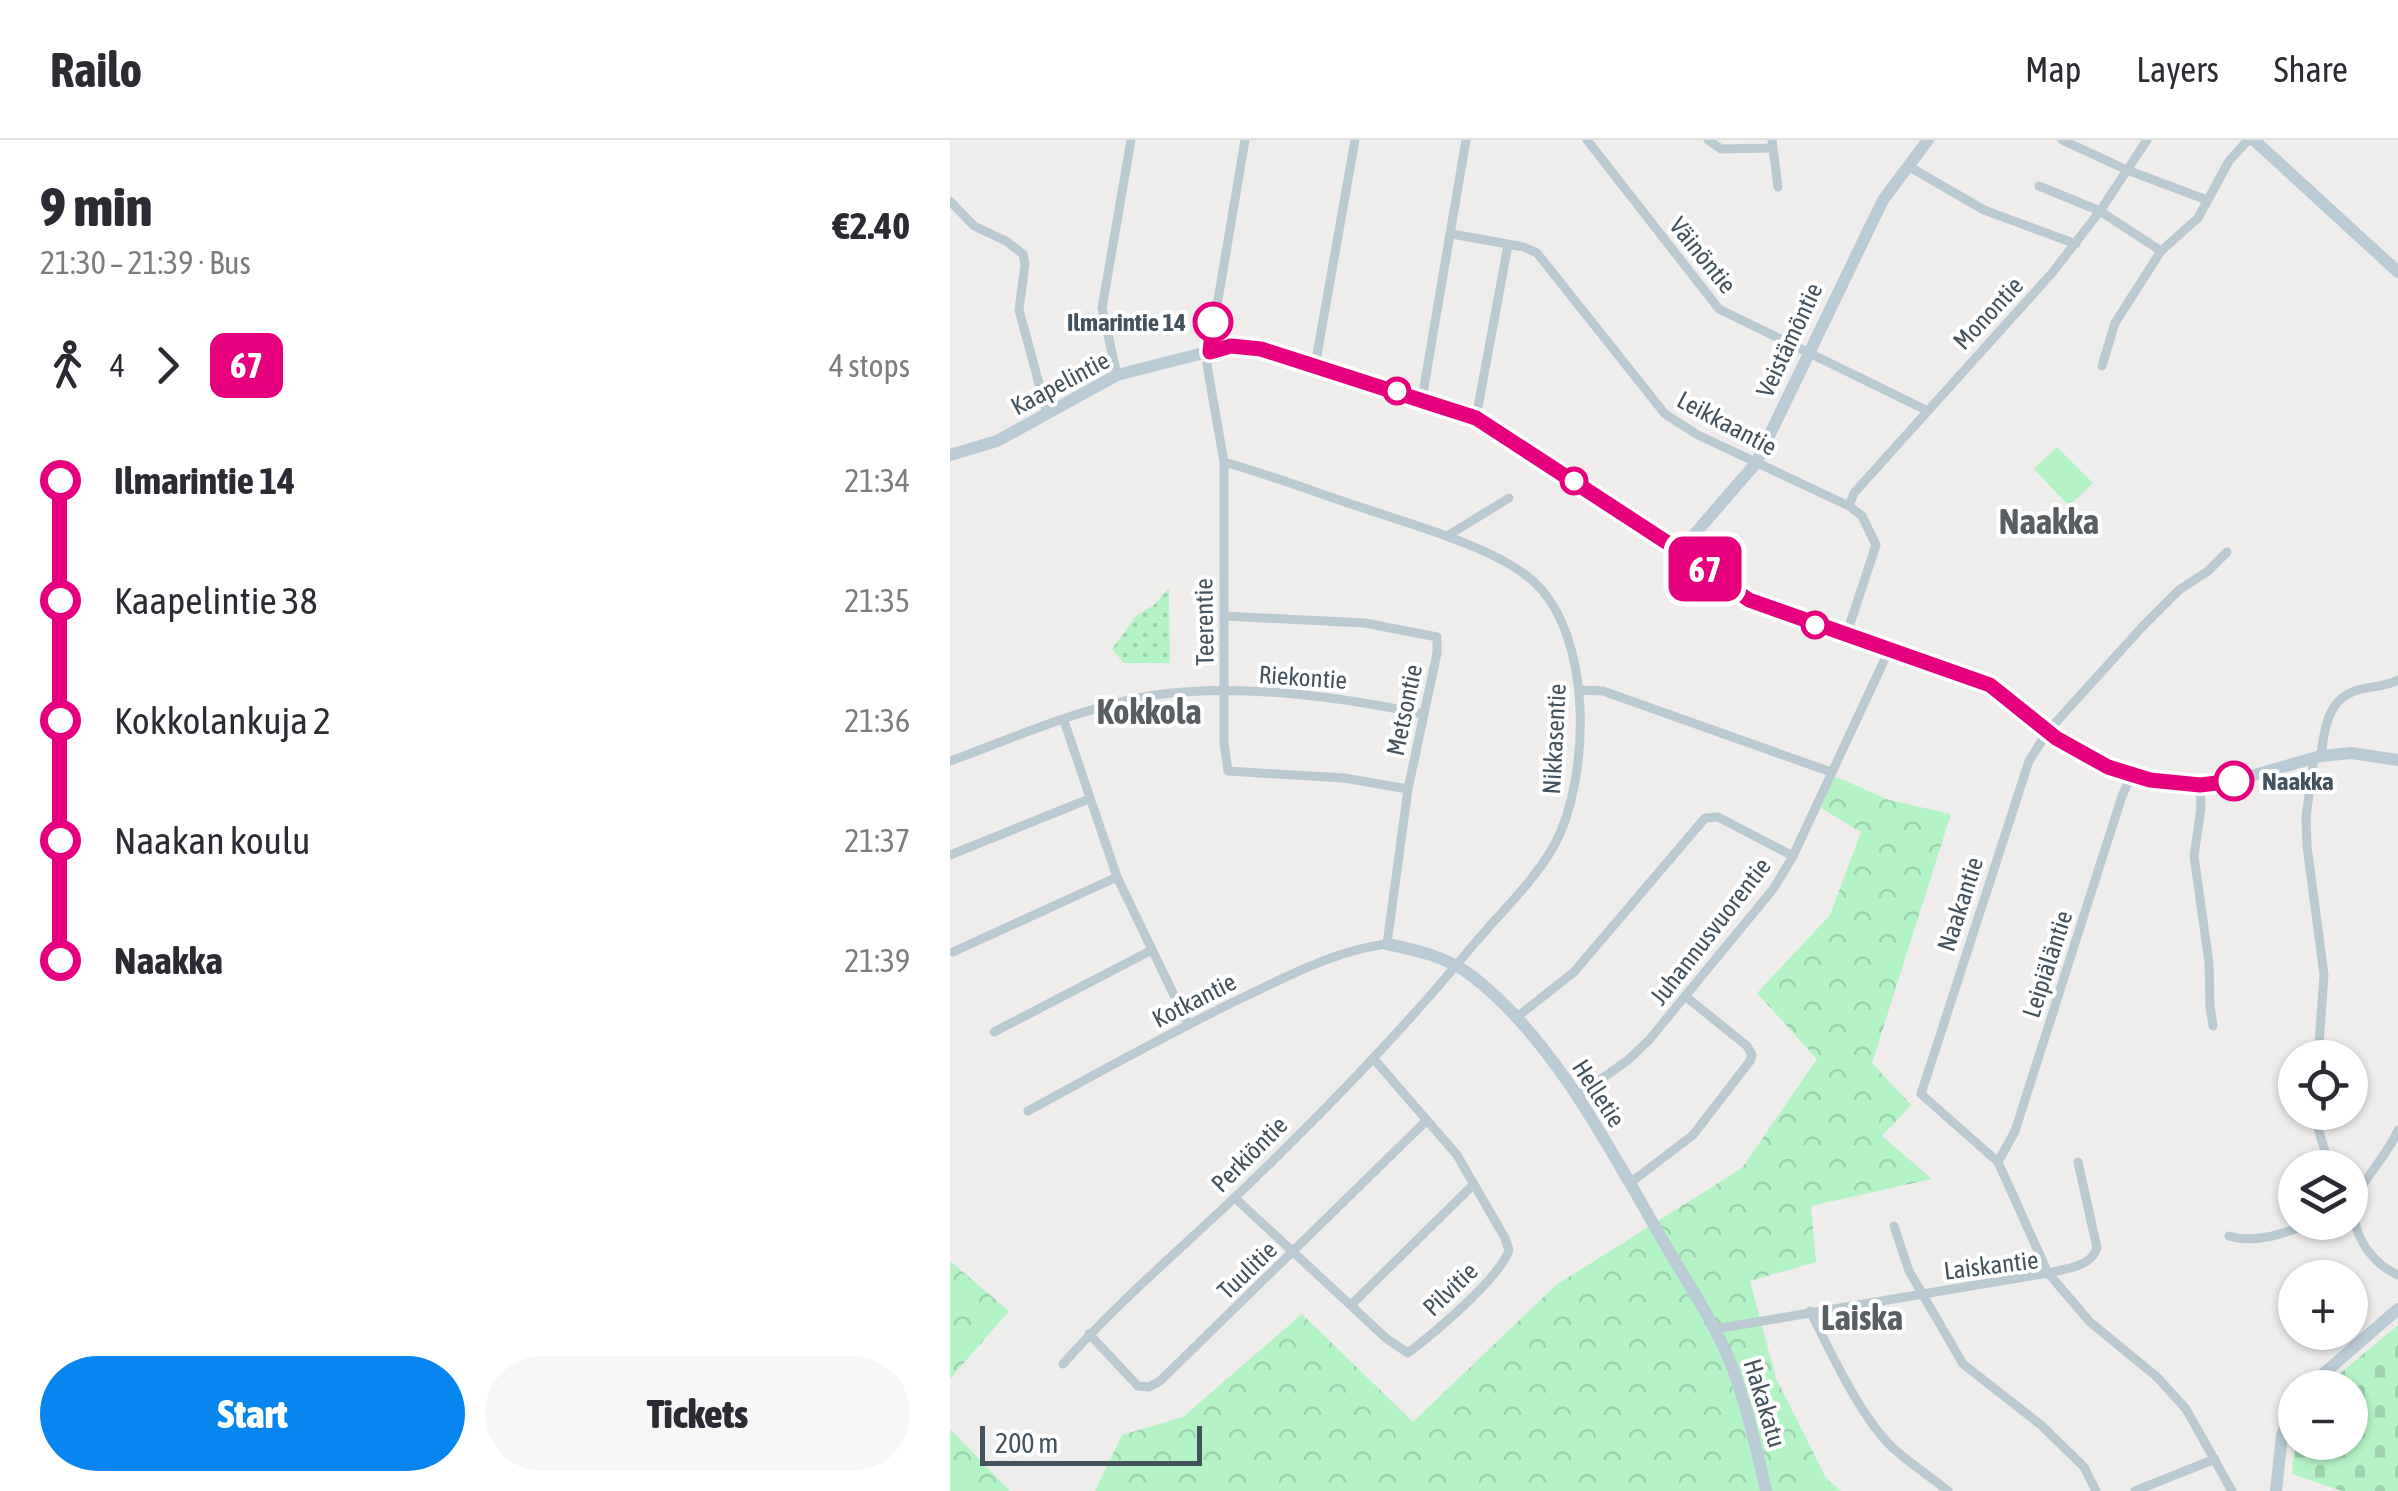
<!DOCTYPE html>
<html lang="en">
<head>
<meta charset="utf-8">
<style>
  body { margin:0; font-family:"Asap Condensed",sans-serif; background:#f7f7f7; color:#2b2b33; height:100vh; display:flex; flex-direction:column; font-size:38px; white-space:nowrap }
  * { box-sizing:border-box; margin:0 }
  p { font-size:32px; color:#7c7c81 }
  .icon { flex:none; width:55px; height:55px; fill:none; stroke:currentColor; stroke-width:2; stroke-linecap:round; stroke-linejoin:round }
  .map { position:relative; flex:1; overflow:hidden }
  .drawer { display:flex; flex-direction:column; background:#fff; width:950px }
  .drawer>* { flex:none }
  .badge { padding:0 20px; border-radius:15px; font-size:35px; line-height:65px }
  .buttons { position:absolute; left:1328px; top:900px; display:grid; gap:20px }
  .buttons a { display:grid; place-items:center; width:90px; height:90px; border-radius:50%; background:#fff; box-shadow:0 2px 8px #0004; font-size:50px }
  .scale { position:absolute; left:30px; bottom:25px; width:222px; box-sizing:border-box; padding-left:10px; border:5px solid #43525c; border-top:0; font-size:28px; line-height:35px; white-space:nowrap; color:#43525c; -webkit-text-stroke:8px #fff; paint-order:stroke }
  .map>.badge { position:absolute; translate:-50% -50%; box-shadow:0 0 0 5px #fff }
  .legs { display:flex; align-items:center; gap:15px; height:110px; padding:0 40px; font-size:32px }
  .legs p { margin-inline-start:auto }
  .summary { display:flex; align-items:center; justify-content:space-between; height:170px; padding:0 40px }
  h1 { font-size:55px; font-weight:800; line-height:75px }
  .primary-button { display:flex; gap:20px; margin-top:auto; padding:20px 40px }
  .primary-button a { flex:1; height:115px; border-radius:60px; background:#0685ef; color:#fff; font-size:40px; font-weight:800; line-height:115px; text-align:center }
  .primary-button a+a { background:#f7f7f7; color:#2b2b33 }
  ul { padding:0 40px; list-style:none }
  li { display:flex; align-items:center; gap:35px; height:120px; font-size:38px }
  li i { display:grid; place-items:center; width:15px; height:100%; margin:0 12px; background:currentColor }
  li i::after { content:''; width:25px; height:25px; margin:-12px; border:8px solid; border-radius:50%; background:#fff }
  li p { margin-inline-start:auto }
  li:first-child i { background:linear-gradient(#0000 50%,currentColor 0) }
  li:last-child i { background:linear-gradient(currentColor 50%,#0000 0) }
  header { display:flex; align-items:center; gap:60px; box-sizing:border-box; height:140px; padding:0 50px; background:#fff; border-bottom:2px solid #e1e1e2 }
  header strong { font-size:48px }
  nav { display:flex; gap:55px; margin-inline-start:auto; font-size:35px }
  main { display:flex; flex:1; min-height:0 }
  .map>svg:first-child { display:block }
  .grass { fill:url(#grass-dots) }
  .forest { fill:url(#forest-crowns) }
  .cemetery { fill:url(#cemetery-stones) }
  .garden { fill:#b4f3c6 }
  .lines { fill:none; stroke-linecap:round; stroke-linejoin:round }
  .street { stroke:#bbc9d1; stroke-width:9 }
  .secondary { stroke:#bacbd6; stroke-width:12 }
  .line-1-casing { stroke:#fff; stroke-width:22 }
  .line-1 { stroke:#e6007e; stroke-width:15 }
  .stop-1-dot { fill:#fff; stroke:#e6007e; stroke-width:5 }
  .labels { text-anchor:middle; dominant-baseline:central; stroke-width:8; stroke-linejoin:round; paint-order:stroke }
  .street-label { font-size:25px; fill:#43525c; stroke:#fff }
  .stop-label { font-size:25px; font-weight:bold; fill:#43525c; stroke:#fff; text-anchor:end }
  .district-label { font-size:35px; font-weight:bold; fill:#585e62; stroke:#fff }
</style>
</head>
<body>
<header>
<strong>Railo</strong>
<nav><a>Map</a><a>Layers</a><a>Share</a></nav>
</header>
<main>
<section class="drawer">
<div class="summary"><div><h1>9 min</h1><p>21:30 – 21:39 · Bus</p></div><b>€2.40</b></div>
<div class="legs"><svg class="icon" aria-label="walk" viewBox="0 0 24 24"><circle cx="13" cy="4" r="2"/><path d="M13 8l-2 6 4 7M11 14l-3 7M7 12l3-4h3l4 4"/></svg>4<svg class="icon" aria-label="forward" viewBox="0 0 24 24"><path d="M9 5l7 7-7 7"/></svg><b class="badge" style="background:#e6007e;color:#fff">67</b><p>4 stops</p></div>
<ul>
<li><i style="color:#e6007e"></i><b>Ilmarintie 14</b><p>21:34</p></li>
<li><i style="color:#e6007e"></i><span>Kaapelintie 38</span><p>21:35</p></li>
<li><i style="color:#e6007e"></i><span>Kokkolankuja 2</span><p>21:36</p></li>
<li><i style="color:#e6007e"></i><span>Naakan koulu</span><p>21:37</p></li>
<li><i style="color:#e6007e"></i><b>Naakka</b><p>21:39</p></li>
</ul>
<div class="primary-button"><a>Start</a><a>Tickets</a></div>
</section>
<div class="map">
<svg width="1448" height="1351" viewBox="0 0 1448 1351">
  <defs>
    <pattern id="grass-dots" width="8" height="8" patternUnits="userSpaceOnUse" patternTransform="scale(2.5)"><rect width="8" height="8" fill="#b4f3c6"/><path d="M2 2h.1M6 6h.1" fill="none" stroke="#9cd2ac" stroke-width="1.8" stroke-linecap="round"/></pattern>
    <pattern id="forest-crowns" width="20" height="18" patternUnits="userSpaceOnUse" patternTransform="scale(2.5)"><rect width="20" height="18" fill="#b4f3c6"/><path d="M2 6a3 3 0 1 1 6 0M12 15a3 3 0 1 1 6 0" fill="none" stroke="#9cd2ac"/></pattern>
    <pattern id="cemetery-stones" width="16" height="16" patternUnits="userSpaceOnUse" patternTransform="scale(2.5)"><rect width="16" height="16" fill="#b4f3c6"/><path d="M2 7V4a2 2 0 0 1 4 0v3zM10 15v-3a2 2 0 0 1 4 0v3z" fill="#9cd2ac"/></pattern>
  </defs>
  <rect width="100%" height="100%" fill="#efecec"/>
  <polygon class="grass" points="219,448 220,523 174,523 162,509 186,476 204,465"/>
  <g class="forest">
    <polygon points="884,636 939,660 1001,674 922,923 961,965 932,996 982,1039 861,1066 866,1122 800,1141 826,1238 876,1338 891,1351 145,1351 172,1295 233,1277 352,1174 463,1282 606,1145 792,1028 867,919 807,853 880,775 911,692 871,668"/>
    <polygon points="0,1121 59,1171 0,1239"/>
    <polygon points="0,1289 60,1351 0,1351"/>
  </g>
  <polygon class="cemetery" points="1448,1185 1448,1351 1392,1351 1342,1334 1345,1303 1400,1302 1400,1248 1374,1247"/>
  <polygon class="garden" points="1107,307 1143,343 1119,366 1084,329"/>
  <g class="lines">
    <g class="street">
      <polyline points="295,0 257,225 274,322 274,602 278,631 394,638 458,649"/>
      <polyline points="637,0 769,169 976,270"/>
      <polyline points="758,0 771,9 823,8"/>
      <polyline points="822,0 828,47"/>
      <polyline points="1112,0 1177,30 1257,60"/>
      <polyline points="958,26 1034,70 1126,104"/>
      <polyline points="1089,46 1150,71 1211,111"/>
      <polyline points="0,61 24,86 56,101 73,114 75,124 69,170 97,273"/>
      <polyline points="502,94 574,107 587,113 715,274 748,295 899,366 912,376 926,405 896,496"/>
      <polyline points="365,226 405,0"/>
      <polyline points="1152,226 1165,183 1211,111 1248,78 1279,21 1298,0"/>
      <polyline points="167,235 152,168 181,0"/>
      <polyline points="472,259 516,0"/>
      <polyline points="526,278 558,105"/>
      <polyline points="899,366 904,353 1102,133 1150,71 1197,0"/>
      <polyline points="497,396 559,358"/>
      <polyline points="1277,412 1258,431 1229,450 1193,486 1098,591 1079,621 971,954 1048,1022 1098,1133 1140,1182 1207,1237 1236,1269 1282,1351"/>
      <polyline points="630,550 653,551 881,632"/>
      <polyline points="114,581 167,737 238,884"/>
      <path d="M1371,616c3,-27 7,-58 37,-66 14,-4 27,-3 40,-10"/>
      <polyline points="1364,618 1356,677 1357,706 1374,835 1368,918"/>
      <path d="M0,621c66,-24 135,-55 205,-66 84,-12 186,2 268,19"/>
      <polyline points="1250,645 1251,668 1244,716 1259,823 1260,866 1263,886"/>
      <polyline points="0,715 139,659"/>
      <polyline points="3,812 167,737"/>
      <polyline points="567,877 624,832 755,678 768,677 843,716"/>
      <polyline points="44,892 200,811"/>
      <polyline points="626,957 678,920 699,900 824,748 843,716 939,510"/>
      <path d="M78,971c73,-40 145,-80 220,-116 44,-21 90,-45 139,-51l21,-155 29,-136v-16l-72,-14 -141,-7"/>
      <polyline points="1363,972 1375,1011 1387,1028"/>
      <path d="M1448,990c-10,24 -26,38 -38,60 -17,34 8,71 38,85"/>
      <polyline points="1048,1022 1065,991 1172,656 1181,636"/>
      <polyline points="680,1043 743,995 800,921 802,915 797,906 735,856"/>
      <path d="M285,1058l152,141 21,14c25,-19 92,-75 101,-103l-4,-12 -48,-83 -84,-97"/>
      <polyline points="944,1086 959,1131 1013,1224 1091,1285 1134,1327 1146,1351"/>
      <path d="M1279,1096c28,9 60,-5 87,-14"/>
      <polyline points="402,1164 523,1045"/>
      <path d="M860,1171c20,40 50,105 82,136 17,16 38,29 56,44"/>
      <path d="M765,1189l333,-56c17,-4 43,-6 49,-25l-19,-86"/>
      <polyline points="139,1194 188,1246 199,1247 210,1241 477,980"/>
      <path d="M113,1224c51,-58 111,-109 168,-163 83,-79 165,-163 238,-251 28,-34 65,-68 86,-106 35,-67 39,-208 -22,-263 -38,-34 -123,-57 -173,-74 -45,-15 -90,-32 -136,-45"/>
      <polyline points="1185,1351 1265,1319"/>
    </g>
    <g class="secondary">
      <polyline points="1304,0 1448,132"/>
      <polyline points="0,315 47,301 167,235 281,206 311,209 526,278 730,411 799,460 1040,545 1106,598 1137,617 1181,636 1259,645 1276,643 1371,616 1401,613 1448,620"/>
      <polyline points="730,411 806,323 933,60 978,0"/>
      <path d="M437,804c29,6 61,13 85,32 82,63 139,175 190,263 23,40 49,78 67,120 17,42 27,88 37,132"/>
      <polyline points="1357,1248 1448,1169"/>
      <polyline points="1326,1351 1332,1295 1345,1266"/>
    </g>
  </g>
  <g class="lines">
    <g class="line-1-casing">
      <polyline id="line-1" points="263,182 260,212 281,206 311,209 526,278 730,411 799,460 1040,545 1106,598 1158,627 1200,640 1250,645 1284,641"/>
    </g>
    <use href="#line-1" class="line-1"/>
  </g>
  <g class="stop-1-dot">
    <circle cx="263" cy="182" r="18"/>
    <circle cx="447" cy="251" r="12"/>
    <circle cx="624" cy="341" r="12"/>
    <circle cx="865" cy="485" r="12"/>
    <circle cx="1284" cy="641" r="18"/>
  </g>
  <g class="labels">
    <g class="street-label">
      <text transform="translate(753 115) rotate(51)">Väinöntie</text>
      <text transform="translate(1038 173) rotate(-47)">Monontie</text>
      <text transform="translate(839 200) rotate(-65)">Veistämöntie</text>
      <text transform="translate(110 243) rotate(-28)">Kaapelintie</text>
      <text transform="translate(777 283) rotate(28)">Leikkaantie</text>
      <text transform="translate(254 482) rotate(-91)">Teerentie</text>
      <text transform="translate(353 537) rotate(4)">Riekontie</text>
      <text transform="translate(454 570) rotate(-78)">Metsontie</text>
      <text transform="translate(604 599) rotate(-87)">Nikkasentie</text>
      <text transform="translate(1010 764) rotate(-72)">Naakantie</text>
      <text transform="translate(760 791) rotate(-52)">Juhannusvuorentie</text>
      <text transform="translate(1097 824) rotate(-72)">Leipiäläntie</text>
      <text transform="translate(244 860) rotate(-27)">Kotkantie</text>
      <text transform="translate(649 953) rotate(57)">Helletie</text>
      <text transform="translate(299 1014) rotate(-45)">Perkiöntie</text>
      <text transform="translate(1041 1125) rotate(-7)">Laiskantie</text>
      <text transform="translate(297 1130) rotate(-44)">Tuulitie</text>
      <text transform="translate(500 1149) rotate(-44)">Pilvitie</text>
      <text transform="translate(815 1263) rotate(73)">Hakakatu</text>
    </g>
    <g class="stop-label">
      <text x="236" y="182">Ilmarintie 14</text>
      <text x="1312" y="641" text-anchor="start">Naakka</text>
    </g>
    <g class="district-label">
      <text x="1099" y="381">Naakka</text>
      <text x="199" y="571">Kokkola</text>
      <text x="912" y="1177">Laiska</text>
    </g>
  </g>
</svg>
<div class="buttons">
<a><svg class="icon" aria-label="locate" viewBox="0 0 24 24"><circle cx="12" cy="12" r="6"/><path d="M12 2v4M12 18v4M2 12h4M18 12h4"/></svg></a>
<a><svg class="icon" aria-label="layers" viewBox="0 0 24 24"><path d="M12 4l9 5-9 5-9-5zM3 14l9 5 9-5"/></svg></a>
<a>+</a>
<a>−</a>
</div>
<div class="scale">200 m</div>
<b class="badge" style="left:755px;top:429px;background:#e6007e;color:#fff">67</b>
</div>
</main>
</body>
</html>
